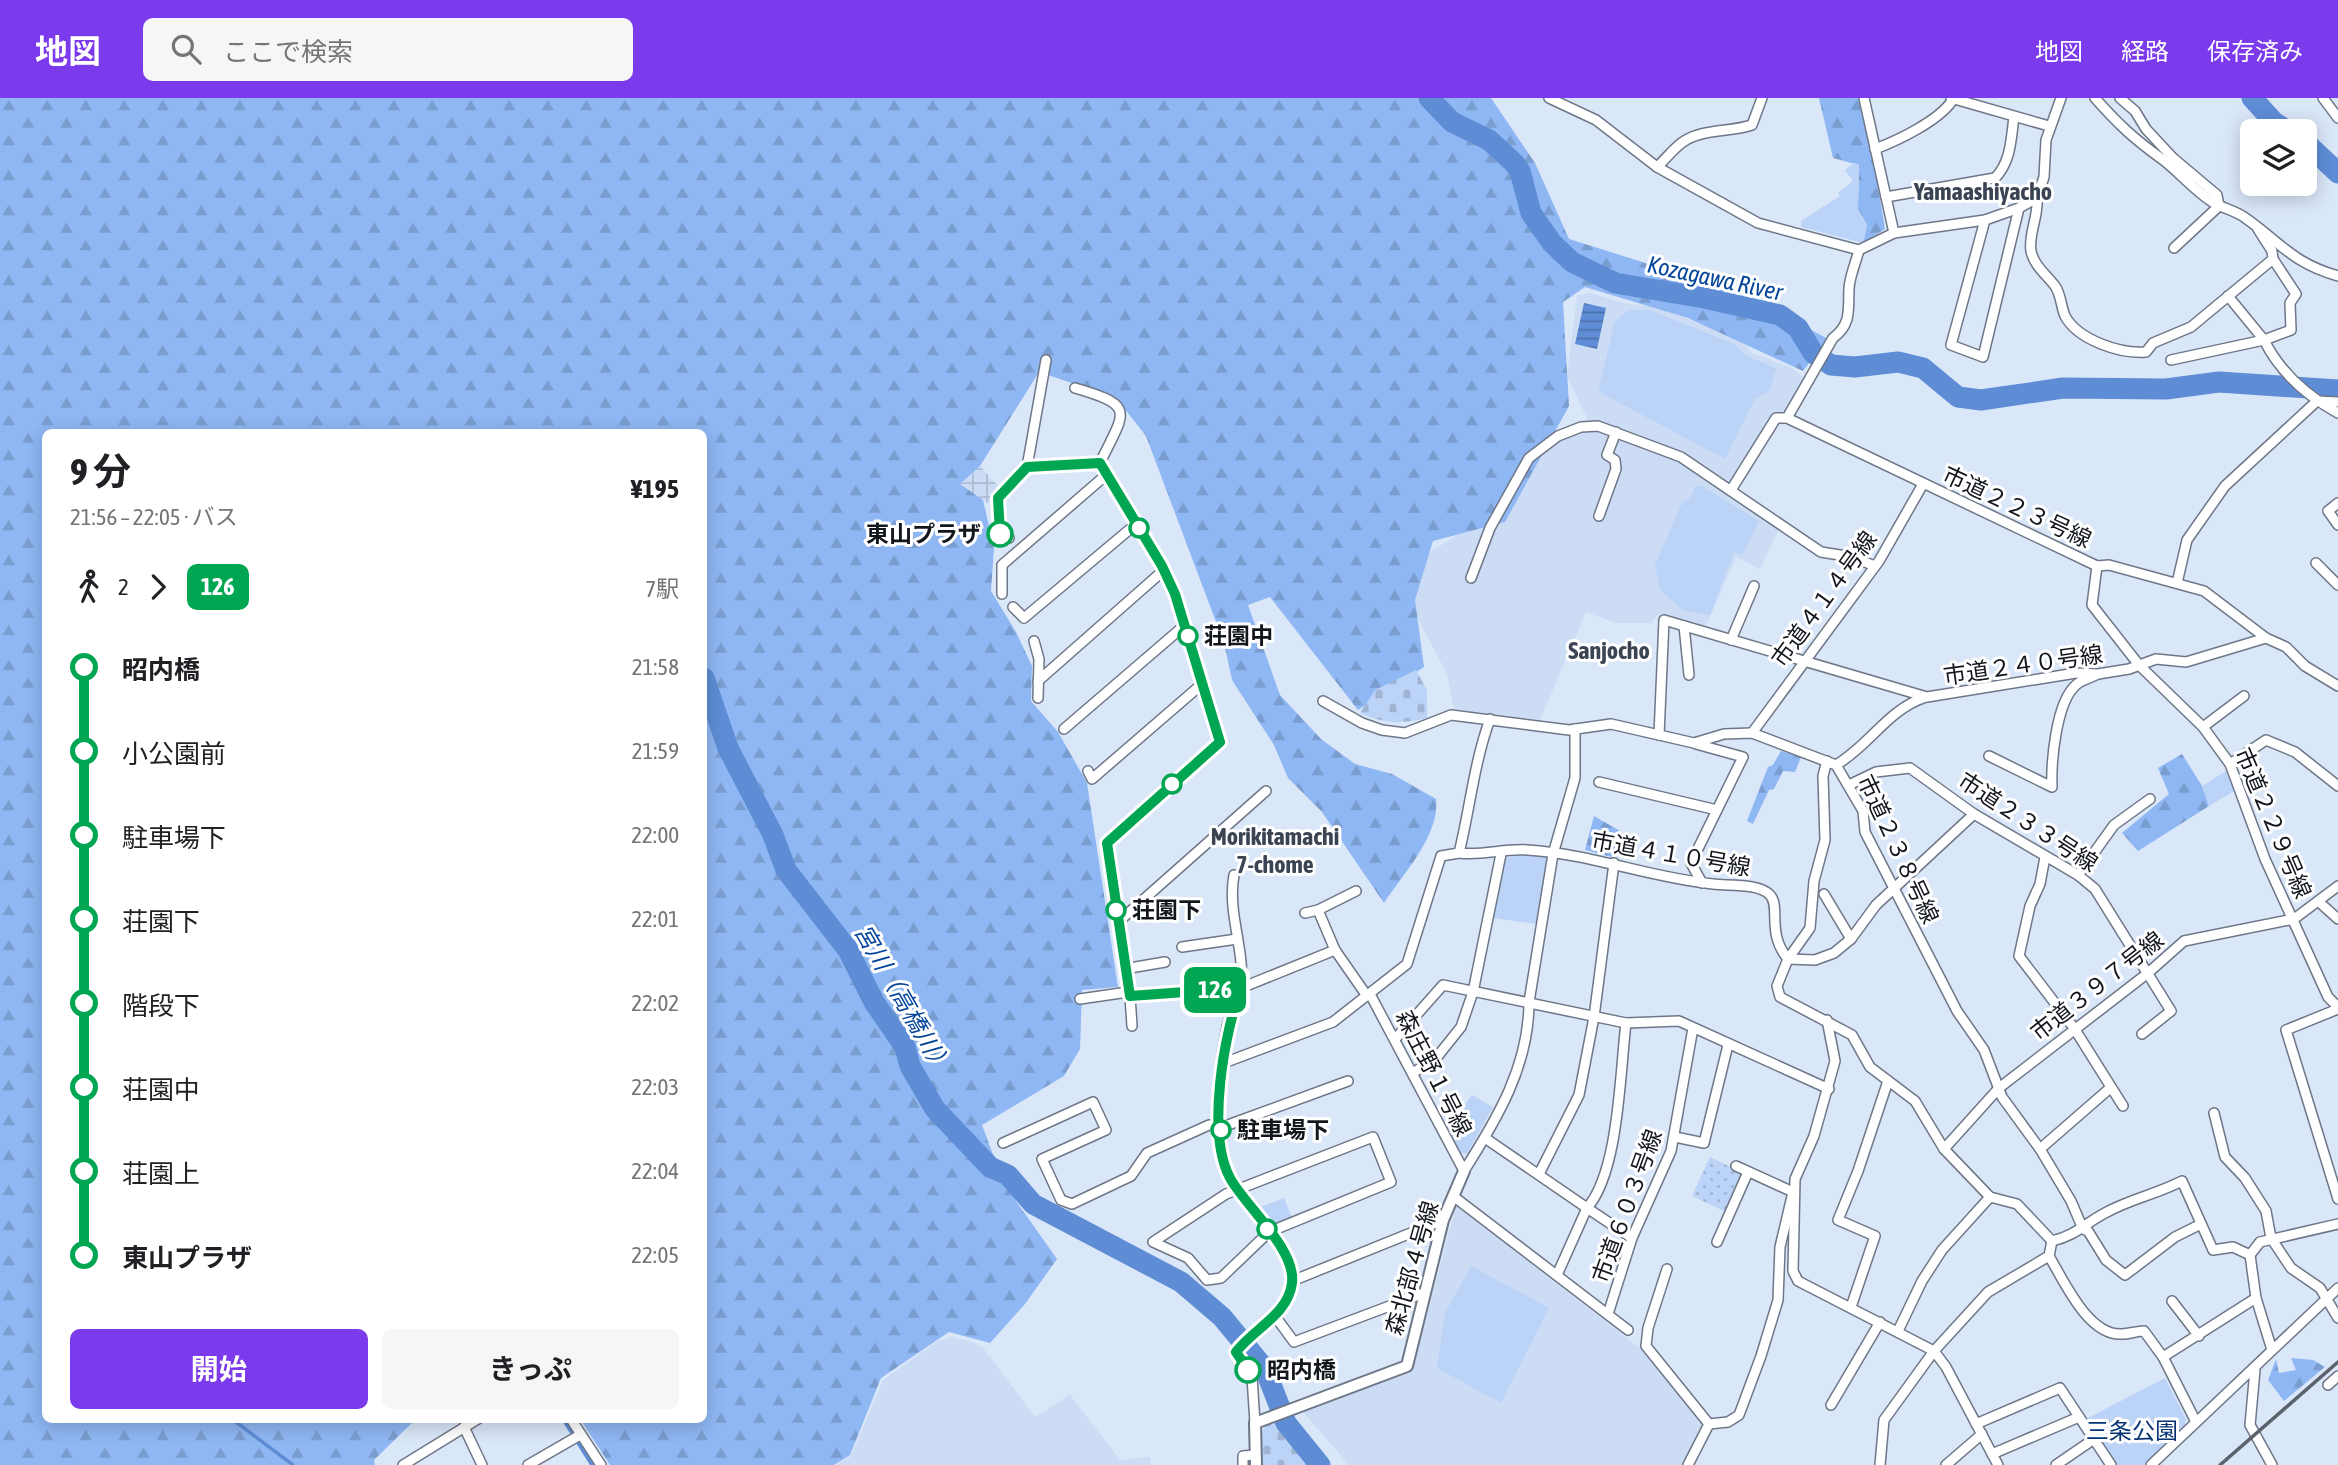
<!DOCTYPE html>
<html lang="ja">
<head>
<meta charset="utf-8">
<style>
  body { margin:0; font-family:"Asap Condensed","Noto Sans JP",sans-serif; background:#f6f6f6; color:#202124; height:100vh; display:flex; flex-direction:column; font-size:26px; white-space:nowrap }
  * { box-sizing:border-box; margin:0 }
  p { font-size:23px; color:#757577 }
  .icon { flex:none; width:38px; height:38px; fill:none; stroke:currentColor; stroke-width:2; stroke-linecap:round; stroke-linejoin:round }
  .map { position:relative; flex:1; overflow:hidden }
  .panel { position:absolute; left:42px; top:331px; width:665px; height:994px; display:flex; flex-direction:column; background:#fff; border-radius:10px; box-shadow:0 4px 18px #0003 }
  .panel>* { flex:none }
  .badge { padding:0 14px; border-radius:10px; font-size:24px; line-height:46px }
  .tools { position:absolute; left:2240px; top:21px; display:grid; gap:14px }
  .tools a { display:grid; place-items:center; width:77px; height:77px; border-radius:10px; background:#fff; box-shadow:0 4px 18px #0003; font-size:35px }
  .map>.badge { position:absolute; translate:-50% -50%; box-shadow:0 0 0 4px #fff }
  .legs { display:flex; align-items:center; gap:10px; height:77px; padding:0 28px; font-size:23px }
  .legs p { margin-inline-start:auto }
  .headline { display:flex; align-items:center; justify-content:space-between; height:119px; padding:0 28px }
  h1 { font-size:38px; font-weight:700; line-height:52px }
  .button { display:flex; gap:14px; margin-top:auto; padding:14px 28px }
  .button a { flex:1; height:80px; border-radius:10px; background:#7c3aed; color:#fff; font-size:28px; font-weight:700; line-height:80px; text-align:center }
  .button a+a { background:#f6f6f6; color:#202124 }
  ul { padding:0 28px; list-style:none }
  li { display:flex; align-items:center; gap:24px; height:84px; font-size:26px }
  li i { display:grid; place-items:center; width:10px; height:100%; margin:0 9px; background:currentColor }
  li i::after { content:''; width:18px; height:18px; margin:-9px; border:5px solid; border-radius:50%; background:#fff }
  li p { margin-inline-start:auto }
  li:first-child i { background:linear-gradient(#0000 50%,currentColor 0) }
  li:last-child i { background:linear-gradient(currentColor 50%,#0000 0) }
  header { display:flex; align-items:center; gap:42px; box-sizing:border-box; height:98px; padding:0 35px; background:#7c3aed; color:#fff }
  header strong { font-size:33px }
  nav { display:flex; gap:38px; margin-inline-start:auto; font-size:24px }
  .search { width:490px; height:63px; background:#f6f6f6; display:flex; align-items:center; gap:18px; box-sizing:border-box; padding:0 24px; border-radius:10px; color:#757577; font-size:26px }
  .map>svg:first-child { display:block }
  .built { fill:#ccdcf5 }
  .industrial { fill:url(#industrial-grid) }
  .grass { fill:url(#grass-dots) }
  .forest { fill:url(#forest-firs) }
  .cemetery { fill:url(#cemetery-stones) }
  .green { fill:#bbd3f7 }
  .water { fill:url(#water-rules) }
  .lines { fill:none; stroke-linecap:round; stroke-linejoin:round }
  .stream { stroke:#5e8dd6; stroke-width:3.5 }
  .river { stroke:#5e8dd6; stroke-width:21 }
  .minor-casing { stroke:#6d7787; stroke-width:12 }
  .tertiary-casing { stroke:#6d7787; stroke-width:14 }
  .minor { stroke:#fff; stroke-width:9 }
  .tertiary { stroke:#fff; stroke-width:10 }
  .rail { stroke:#5b626c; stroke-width:3.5 }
  .line-1-casing { stroke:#fff; stroke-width:16 }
  .line-1 { stroke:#00a651; stroke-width:10 }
  .stop-1-dot { fill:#fff; stroke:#00a651; stroke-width:3.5 }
  .labels { text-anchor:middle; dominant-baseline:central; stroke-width:6; stroke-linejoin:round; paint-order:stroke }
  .street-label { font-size:23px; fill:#13171d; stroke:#fff }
  .stop-label { font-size:23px; font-weight:bold; fill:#13171d; stroke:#fff; text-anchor:start }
  .park-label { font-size:23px; fill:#033272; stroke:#fff }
  .neighbourhood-label { font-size:24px; font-weight:bold; fill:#3a4452; stroke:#fff }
  .water-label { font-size:24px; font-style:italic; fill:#05469b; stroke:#fff }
</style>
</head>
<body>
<header>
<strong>地図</strong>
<div class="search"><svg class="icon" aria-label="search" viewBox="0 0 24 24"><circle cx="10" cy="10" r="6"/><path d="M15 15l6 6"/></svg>ここで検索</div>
<nav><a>地図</a><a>経路</a><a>保存済み</a></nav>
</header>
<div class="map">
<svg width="2338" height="1367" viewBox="0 0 2338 1367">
  <defs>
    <pattern id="industrial-grid" width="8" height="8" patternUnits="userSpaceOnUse" patternTransform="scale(1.75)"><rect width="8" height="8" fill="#ccdcf5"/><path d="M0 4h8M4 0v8" fill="none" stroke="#aebcd2"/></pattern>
    <pattern id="grass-dots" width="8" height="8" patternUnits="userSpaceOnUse" patternTransform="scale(1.75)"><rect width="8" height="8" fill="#bbd3f7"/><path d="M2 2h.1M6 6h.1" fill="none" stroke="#a0b4d3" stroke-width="1.8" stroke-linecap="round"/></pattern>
    <pattern id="forest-firs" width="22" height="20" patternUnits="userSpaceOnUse" patternTransform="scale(1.75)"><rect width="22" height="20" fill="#8fb7f3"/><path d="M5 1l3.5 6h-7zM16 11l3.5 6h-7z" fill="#7a9dd0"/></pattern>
    <pattern id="cemetery-stones" width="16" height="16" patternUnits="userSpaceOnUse" patternTransform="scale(1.75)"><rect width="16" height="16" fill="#bbd3f7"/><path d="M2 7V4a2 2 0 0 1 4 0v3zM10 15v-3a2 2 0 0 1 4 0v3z" fill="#a0b4d3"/></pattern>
    <pattern id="water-rules" width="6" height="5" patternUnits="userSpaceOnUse" patternTransform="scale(1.75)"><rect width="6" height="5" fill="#5e8dd6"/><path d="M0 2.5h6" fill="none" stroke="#4c72ad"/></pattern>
  </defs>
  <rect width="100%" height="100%" fill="#dae7f9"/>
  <g class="built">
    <polygon points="1590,195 1628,206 1655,208 1740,241 1752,255 1792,270 1804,280 1785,313 1773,315 1724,394 1778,433 1760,471 1736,459 1705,530 1659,516 1651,525 1616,525 1586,514 1540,622 1454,611 1447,576 1408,502 1424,458 1470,429 1555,333 1588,322 1567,278 1577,198"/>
    <polygon points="1456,1108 1641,1251 1703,1326 1683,1367 1349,1367 1303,1314 1409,1275 1415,1263"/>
    <polygon points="952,1239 973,1244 984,1251 1035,1319 1070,1297 1120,1362 1150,1359 1151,1367 836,1367 851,1358 883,1282 938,1243"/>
  </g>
  <polygon class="industrial" points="980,368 1000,390 990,399 989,406 959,386"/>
  <polygon class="grass" points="1710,1059 1745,1076 1726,1114 1692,1098"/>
  <g class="forest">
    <path d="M0,0h1491l44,65 34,76c89,28 178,54 259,100l-25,32 -115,-53 -103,-31 -22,15 6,104 -64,116 -72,19 -18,59 9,67 -66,43 -88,-113 -22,8 32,90 41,44 34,25 37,10 44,25c4,36 -32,74 -52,104l-62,-91 -34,-34 -14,-33 -42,-65 -8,-37 -78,-207 -30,-38 -77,-26 -59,94 -20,18 23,16 11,48 -3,43 25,41 16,34 -1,35 27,31 29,51 31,204 -36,3 -2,59 -16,27 -82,49 22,59 53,75 -32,45 -35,39 -41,-11 -68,46 -31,77 -16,10h-224l-30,-46h124v-987h-658v987h370l-42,41 1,5h-375z"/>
    <polygon points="1819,0 1858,0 1875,70 1885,131 1863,145 1867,127 1858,111 1859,67 1833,60"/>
    <polygon points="1781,653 1801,659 1795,674 1783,673 1774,691 1769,692 1753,726 1747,723 1768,669 1773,667"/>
    <polygon points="2182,656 2202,688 2209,708 2138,753 2122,735 2169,696 2158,670"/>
    <polygon points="1594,718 1620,733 1612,759 1585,752"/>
    <polygon points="2291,1260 2313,1262 2325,1269 2284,1303 2268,1282 2276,1261 2279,1275 2296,1272"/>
  </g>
  <g class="cemetery">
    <path d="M1416,572l11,20v28c-26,6 -42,6 -67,-5l15,-23z"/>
    <polygon points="1277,1324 1311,1367 1261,1367 1261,1336 1265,1328"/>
  </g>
  <g class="green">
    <polygon points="1854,65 1859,66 1858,111 1867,127 1863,145 1801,129 1801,123 1840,98 1838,95 1853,83 1845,72"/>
    <polygon points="1629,212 1650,212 1734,246 1747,258 1776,270 1770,292 1755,301 1725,361 1603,296 1599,290 1615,223"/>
    <polygon points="1702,388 1759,423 1742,457 1734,454 1710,517 1683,512 1660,492 1655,467 1683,403 1690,401 1695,389"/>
    <polygon points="2226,673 2234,693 2209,708 2202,688"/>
    <polygon points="1528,755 1550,759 1537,826 1493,820 1505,760"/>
    <polygon points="1472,997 1493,1009 1467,1056 1459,1054 1447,1031"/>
    <polygon points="1284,1100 1292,1120 1281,1125 1267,1124 1258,1110"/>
    <polygon points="1471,1168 1549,1210 1501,1305 1437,1270 1445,1215"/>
    <polygon points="2165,1280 2186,1321 2185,1327 2144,1367 2114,1367 2084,1322"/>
  </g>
  <polygon class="water" points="1584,205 1606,210 1597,251 1575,246"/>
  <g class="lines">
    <g class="stream">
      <polyline points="232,1321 293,1367"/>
      <polyline points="563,1321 592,1367"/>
    </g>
    <g class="river">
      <polyline points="1429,0 1452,24 1489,42 1514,65 1520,73 1531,115 1552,145 1572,164 1615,185 1704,200 1780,217 1798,230 1813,255 1831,267 1855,269 1898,264 1923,270 1958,299 1981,302 2063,290 2166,291 2219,284 2338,292"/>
      <polyline points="2252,0 2274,24 2288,33"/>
      <polyline points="2305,44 2338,75"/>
      <polyline points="704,580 728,650 773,737 786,772 848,852 874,904 905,949 910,968 935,1011 990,1069 1008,1077 1033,1106 1181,1184 1222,1219 1265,1271 1286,1325 1320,1367"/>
    </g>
    <g class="minor-casing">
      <g id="minor">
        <polyline points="1549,0 1596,22 1657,69 1758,125 1859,152 1894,135 1985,122 2019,110 2037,100 2044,79 2046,42 2061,0"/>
        <polyline points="1864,0 1894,135"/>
        <polyline points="1951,0 2049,28"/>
        <path d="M2095,0c23,26 39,41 67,61 17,13 31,30 49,42 10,7 23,9 33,16 36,25 48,46 94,59"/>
        <polyline points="2120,0 2135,13 2146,31 2173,60 2217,97 2219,108 2174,150"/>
        <polyline points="2323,0 2338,20"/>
        <path d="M1875,51c24,-9 63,-28 77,-48"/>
        <path d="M1657,69c9,-8 18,-21 29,-27 18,-11 45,-8 66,-15l10,-27"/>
        <path d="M1886,99l109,-19c16,-16 16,-39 19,-61"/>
        <path d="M2037,100c2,17 -9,37 -6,53 3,15 16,24 24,35 6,8 6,21 10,30 13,24 55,38 81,36l7,-9 38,-16 82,-68 -1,-8 -14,-22"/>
        <polyline points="1985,122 1951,247 1983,259 2019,110"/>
        <path d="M2273,161l23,35 -6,9 1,27 -27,10c16,32 43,56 74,73"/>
        <polyline points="2228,198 2264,242"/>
        <polyline points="2171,262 2264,242"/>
        <path d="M1075,290c62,18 50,23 25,75"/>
        <polyline points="1787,320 2097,468 2109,467 2204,493 2266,540 2286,549 2305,568 2338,588"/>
        <polyline points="1027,369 1046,262"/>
        <path d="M1731,392l45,-72h11l46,-80c19,-14 15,-29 16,-50 1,-13 7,-26 10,-38"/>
        <polyline points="2338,405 2328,413 2338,427"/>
        <polyline points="1599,418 1616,371 1615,362 1607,357 1616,334"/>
        <polyline points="1009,440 1000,442 998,399 1027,369 1100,365 1162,468 1175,496 1220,644 1107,745 1130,898 1241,890 1335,852"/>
        <polyline points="2316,465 2338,487"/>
        <polyline points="2097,468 2092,507 2139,567 2203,629 2230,666 2265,761 2328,899 2338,909"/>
        <polyline points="1471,480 1490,430 1529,360 1558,338 1581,329 1598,328 1681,359 1821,454 1852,459 1875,468"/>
        <polyline points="2177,485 2187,442 2225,388 2317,303 2338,304"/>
        <polyline points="1002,496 1002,467 1106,377"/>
        <polyline points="1013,509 1024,520 1136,426"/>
        <polyline points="1684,528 1689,577"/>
        <polyline points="1731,542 1754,488"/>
        <polyline points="1034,543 1039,561 1038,600"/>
        <polyline points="1038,583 1164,472"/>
        <polyline points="1323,603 1362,625 1382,632 1405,635 1451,617 1569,632 1611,626 1694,645 1724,636 1752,635 1836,667 1863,713 1865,734 1957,913 1984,952 2002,999 2040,1051 2071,1103 2083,1131 2088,1133 2106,1162 2125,1177 2175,1139 2201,1126"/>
        <polyline points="2203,629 2244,598"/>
        <polyline points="1064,631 1185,527"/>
        <polyline points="1752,635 1879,463 1923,386"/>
        <polyline points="1659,637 1664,522 1927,599 2076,575 2098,576 2129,571 2156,561 2186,564 2266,540"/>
        <polyline points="1696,646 1743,659 1691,765 1702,785"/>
        <path d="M1989,658l63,31c-1,-25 4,-85 24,-102 5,-5 14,-7 20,-10"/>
        <polyline points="1827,663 1823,678 1825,742 1814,783 1810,830 1788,861 1777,888 1780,899 1852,937 1870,969 1915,1003 1944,1051 1990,1099 2017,1106 2052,1143"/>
        <polyline points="2230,666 2266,642 2295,654 2338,688"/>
        <path d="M1836,667c34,-20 52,-56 90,-68"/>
        <polyline points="1088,673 1092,681 1202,586"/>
        <polyline points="1599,684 1717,712"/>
        <polyline points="1849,687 1876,674 1910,670 1974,716 2078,777 2095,791 2171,913 2142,936"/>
        <path d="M1459,755c24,3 46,-5 69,-3 63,4 123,28 185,34 16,2 46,-1 57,11 11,12 -4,38 18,64l27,1 19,-7 17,-14 25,-34 98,-91"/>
        <polyline points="2045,759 2040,786 2030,808 2019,858 2074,930 2123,1008"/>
        <path d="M1234,777c-7,38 11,74 7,111 -2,14 -11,27 -14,41 -9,44 -16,105 2,148 13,33 68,71 63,108 -5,33 -38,45 -56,69l16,25 3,46"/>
        <polyline points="2078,777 2114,727 2150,701"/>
        <polyline points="1356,793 1318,812 1335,852 1367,898"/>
        <polyline points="1824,796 1851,841"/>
        <polyline points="2319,804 2338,821"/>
        <polyline points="1305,815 1318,812"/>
        <polyline points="1117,825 1266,693"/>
        <polyline points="1182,849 1237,841"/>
        <polyline points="1124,871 1165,864"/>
        <path d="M1370,896l94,177c33,-52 65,-105 65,-169l24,-148 22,-76v-49"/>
        <polyline points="1130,898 1132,928"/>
        <polyline points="1080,901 1128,894"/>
        <polyline points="2338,911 2286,932 2338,1101"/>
        <polyline points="1827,922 1835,963 1814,1038 1795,1081 1793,1173 1798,1183 1934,1253 1946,1269 1998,1367"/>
        <path d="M1626,925c-6,49 -7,149 -39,185l45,30"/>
        <polyline points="1396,940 1443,887 1626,925 1679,923 1829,991"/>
        <path d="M1221,966l112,-42 74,-58 34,-108 18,-3c11,-45 15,-90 31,-134"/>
        <polyline points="1413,975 1437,959 1461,929 1473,894 1501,756"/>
        <polyline points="2214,1015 2225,1059 2245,1080 2266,1113 2271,1140 2291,1170 2320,1190 2338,1220"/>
        <polygon points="1373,1039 1391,1084 1269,1134 1221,1180 1207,1182 1188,1160 1153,1144 1226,1096"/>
        <polyline points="1675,1039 1704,1045 1728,947"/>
        <polyline points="1485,1040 1587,1110 1557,1177"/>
        <polyline points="1003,1045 1093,1004 1106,1032 1042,1061 1061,1102 1072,1106 1131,1078 1147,1055 1209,1027 1228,1027 1348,983"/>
        <polyline points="1944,1051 1999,990 2148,875 2184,843 2294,821 2338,788"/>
        <polyline points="2040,1051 2109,991"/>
        <polyline points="1539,1076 1579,997 1594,919 1614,765"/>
        <polyline points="1453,1098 1628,1232"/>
        <polyline points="1717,1144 1748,1074"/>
        <polyline points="2250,1157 2260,1144 2338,1126"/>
        <path d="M2049,1158c15,25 39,80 73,78 7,0 15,-3 22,-3l19,26 33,65"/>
        <polyline points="1667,1171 1648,1230 1646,1248 1709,1326 1688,1367"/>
        <polyline points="1292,1183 1443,1122"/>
        <polyline points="2172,1203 2199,1238"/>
        <polyline points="1851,1209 1875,1138 1838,1122 1858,1073 1888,983"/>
        <polyline points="1608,1216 1632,1140 1671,1053 1693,930"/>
        <polyline points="1275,1218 1294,1244 1424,1195"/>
        <polyline points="1898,1233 1922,1183 1942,1152 1990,1099"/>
        <polyline points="2163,1259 2256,1200"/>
        <polyline points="2255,1272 2250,1327 2272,1367"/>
        <polyline points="2328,1287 2338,1278"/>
        <polyline points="1831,1307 1880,1224"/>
        <polyline points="571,1321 601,1367"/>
        <polyline points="1709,1326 1728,1324 1739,1317 1761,1258 1778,1202 1780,1149 1793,1094 1736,1068"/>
        <polyline points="1976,1326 2060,1290 2111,1367"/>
        <polyline points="464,1329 482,1367"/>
        <polyline points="1992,1356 2079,1319"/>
        <polyline points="403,1367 478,1321"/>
        <polyline points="528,1367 580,1337"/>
        <polyline points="1243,1367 1243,1358 1255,1357"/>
        <path d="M1880,1367l4,-45 50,-69 54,-59 61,-36 3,-15c25,-6 32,-17 53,-28 25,-14 52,-19 77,-32l31,69 20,-3 17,8 6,43 16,52"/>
        <polyline points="1946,1367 1982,1336"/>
        <polyline points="2056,1367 2094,1341"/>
        <polyline points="2151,1367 2338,1190"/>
      </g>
    </g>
    <g class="tertiary-casing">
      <polyline id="tertiary" points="1256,1367 1255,1325 1407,1268 1443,1122 1464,1073"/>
    </g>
    <use href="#minor" class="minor"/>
    <use href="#tertiary" class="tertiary"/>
    <polyline class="rail" points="2220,1367 2338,1264"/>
  </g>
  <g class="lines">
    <g class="line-1-casing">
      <path id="line-1" d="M1000,436l-2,-36 29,-31 73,-4 62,103 13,28 45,148 -113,101 23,153 111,-8c-17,46 -35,145 -11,190 16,29 66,71 62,105 -4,32 -38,45 -56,69l12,18"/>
    </g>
    <use href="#line-1" class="line-1"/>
  </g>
  <g class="stop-1-dot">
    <circle cx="1139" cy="430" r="9"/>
    <circle cx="1000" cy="436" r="12"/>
    <circle cx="1188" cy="538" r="9"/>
    <circle cx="1172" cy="686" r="9"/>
    <circle cx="1116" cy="812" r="9"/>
    <circle cx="1221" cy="1032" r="9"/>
    <circle cx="1267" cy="1131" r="9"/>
    <circle cx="1248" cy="1272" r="12"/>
  </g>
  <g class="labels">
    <g class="street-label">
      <text transform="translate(2017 409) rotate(25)">市道２２３号線</text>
      <text transform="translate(1824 501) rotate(-54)">市道４１４号線</text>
      <text transform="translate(2023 567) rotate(-8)">市道２４０号線</text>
      <text transform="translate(2028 724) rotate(33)">市道２３３号線</text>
      <text transform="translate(2273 725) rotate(67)">市道２２９号線</text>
      <text transform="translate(1898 751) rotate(65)">市道２３８号線</text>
      <text transform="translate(1671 756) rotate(10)">市道４１０号線</text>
      <text transform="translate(2097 888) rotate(-38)">市道３９７号線</text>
      <text transform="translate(1434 975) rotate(63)">森庄野１号線</text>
      <text transform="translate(1627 1108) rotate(-70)">市道６０３号線</text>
      <text transform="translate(1412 1170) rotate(-74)">森北部４号線</text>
    </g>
    <g class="stop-label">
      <text x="981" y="436" text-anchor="end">東山プラザ</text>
      <text x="1204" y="538">荘園中</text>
      <text x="1132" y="812">荘園下</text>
      <text x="1237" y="1032">駐車場下</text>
      <text x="1267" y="1272">昭内橋</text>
    </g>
    <g class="park-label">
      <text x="2132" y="1333">三条公園</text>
    </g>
    <g class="neighbourhood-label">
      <text x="1983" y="93">Yamaashiyacho</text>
      <text x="1609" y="552">Sanjocho</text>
      <text x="1275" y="738">Morikitamachi<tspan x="1275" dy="28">7-chome</tspan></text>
    </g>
    <g class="water-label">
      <text transform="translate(1715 180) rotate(12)">Kozagawa River</text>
      <text transform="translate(903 901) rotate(60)">宮川（高橋川）</text>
    </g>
  </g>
</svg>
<div class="tools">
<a><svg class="icon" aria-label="layers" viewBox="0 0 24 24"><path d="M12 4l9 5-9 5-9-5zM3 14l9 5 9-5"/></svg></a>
</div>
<b class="badge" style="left:1215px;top:892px;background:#00a651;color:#fff">126</b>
<section class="panel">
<div class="headline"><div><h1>9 分</h1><p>21:56 – 22:05 · バス</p></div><b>¥195</b></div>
<div class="legs"><svg class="icon" aria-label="walk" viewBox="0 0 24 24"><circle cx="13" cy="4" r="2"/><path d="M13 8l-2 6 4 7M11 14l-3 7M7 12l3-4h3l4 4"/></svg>2<svg class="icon" aria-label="forward" viewBox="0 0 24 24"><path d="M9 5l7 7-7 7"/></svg><b class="badge" style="background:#00a651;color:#fff">126</b><p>7駅</p></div>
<ul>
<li><i style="color:#00a651"></i><b>昭内橋</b><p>21:58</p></li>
<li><i style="color:#00a651"></i><span>小公園前</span><p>21:59</p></li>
<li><i style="color:#00a651"></i><span>駐車場下</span><p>22:00</p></li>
<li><i style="color:#00a651"></i><span>荘園下</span><p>22:01</p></li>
<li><i style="color:#00a651"></i><span>階段下</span><p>22:02</p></li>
<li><i style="color:#00a651"></i><span>荘園中</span><p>22:03</p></li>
<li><i style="color:#00a651"></i><span>荘園上</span><p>22:04</p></li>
<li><i style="color:#00a651"></i><b>東山プラザ</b><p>22:05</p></li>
</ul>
<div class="button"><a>開始</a><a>きっぷ</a></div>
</section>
</div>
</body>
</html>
